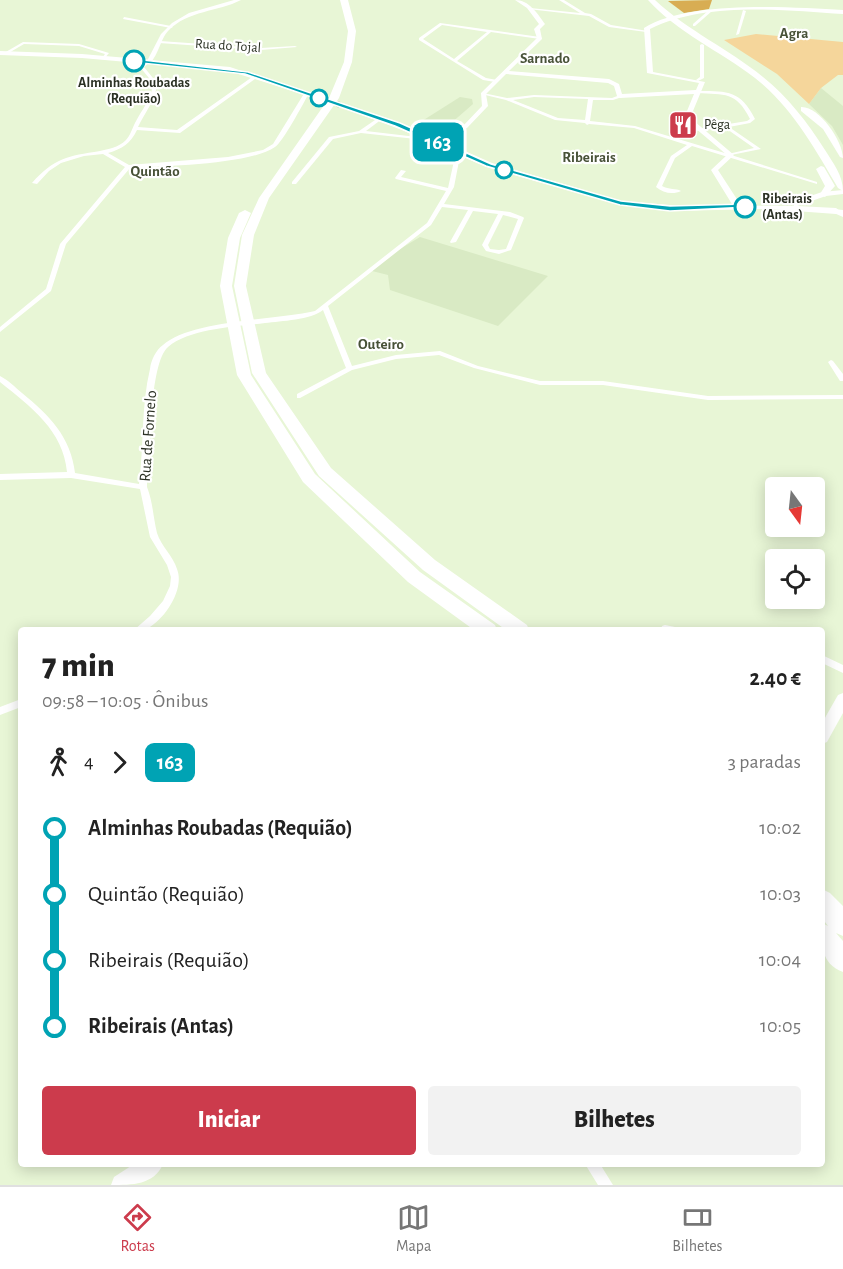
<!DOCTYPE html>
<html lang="pt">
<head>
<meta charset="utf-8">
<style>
  body { margin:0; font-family:"Alegreya Sans",sans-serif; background:#f2f2f2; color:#222; height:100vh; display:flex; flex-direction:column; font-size:22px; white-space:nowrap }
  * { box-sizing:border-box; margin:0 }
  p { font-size:20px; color:#767676 }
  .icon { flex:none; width:33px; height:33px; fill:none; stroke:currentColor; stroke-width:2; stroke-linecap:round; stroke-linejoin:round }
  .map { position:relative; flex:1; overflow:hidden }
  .panel { position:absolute; left:18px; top:627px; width:807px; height:540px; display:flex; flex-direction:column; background:#fff; border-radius:6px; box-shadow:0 3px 15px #0003 }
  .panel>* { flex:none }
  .badge { padding:0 12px; border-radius:9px; font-size:21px; line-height:39px }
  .needle { width:39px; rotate:165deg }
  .buttons { position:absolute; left:765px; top:477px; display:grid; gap:12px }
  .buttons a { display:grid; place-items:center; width:60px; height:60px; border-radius:6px; background:#fff; box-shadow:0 3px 15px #0003; font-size:30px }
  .map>.badge { position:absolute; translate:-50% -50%; box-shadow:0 0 0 3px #fff }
  .legs { display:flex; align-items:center; gap:9px; height:66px; padding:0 24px; font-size:20px }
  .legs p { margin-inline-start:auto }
  .headline { display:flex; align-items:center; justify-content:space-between; height:102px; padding:0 24px }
  h1 { font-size:33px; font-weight:800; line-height:45px }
  .primary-button { display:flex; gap:12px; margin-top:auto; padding:12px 24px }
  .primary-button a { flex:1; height:69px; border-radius:6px; background:#cc3b4c; color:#fff; font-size:24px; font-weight:800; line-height:69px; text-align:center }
  .primary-button a+a { background:#f2f2f2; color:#222 }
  ul { padding:0 24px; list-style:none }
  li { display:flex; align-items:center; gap:21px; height:66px; font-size:22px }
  li i { display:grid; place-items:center; width:9px; height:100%; margin:0 8px; background:currentColor }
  li i::after { content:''; width:15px; height:15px; margin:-8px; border:4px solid; border-radius:50%; background:#fff }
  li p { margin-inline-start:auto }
  li:first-child i { background:linear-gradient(#0000 50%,currentColor 0) }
  li:last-child i { background:linear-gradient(currentColor 50%,#0000 0) }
  .menu { display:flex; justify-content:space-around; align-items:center; height:84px; border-top:2px solid #e0e0e0; background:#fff; font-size:16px; color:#767676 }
  .menu a { display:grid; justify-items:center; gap:3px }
  .menu .selected { color:#cc3b4c }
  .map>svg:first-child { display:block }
  .built { fill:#d9eac4 }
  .green { fill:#f5d69b }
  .forest { fill:#d8ad53 }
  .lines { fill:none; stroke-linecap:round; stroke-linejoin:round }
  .secondary-tunnel { stroke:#c2cfb2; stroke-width:6; stroke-dasharray:6 3; stroke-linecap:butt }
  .minor { fill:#fff; fill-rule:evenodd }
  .tertiary { fill:#fff; fill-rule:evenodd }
  .secondary { fill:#fff; fill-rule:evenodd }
  .trunk { fill:#fff; fill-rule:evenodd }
  .motorway { fill:#fff; fill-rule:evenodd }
  .line-1 { fill:#00a3b4; stroke:#fff; stroke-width:1.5 }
  .stop-1-dot { fill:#fff; stroke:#00a3b4; stroke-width:3 }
  .labels { text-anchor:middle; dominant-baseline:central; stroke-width:4.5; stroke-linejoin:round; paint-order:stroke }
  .far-street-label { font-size:14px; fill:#2b3124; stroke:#fff }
  .far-stop-label { font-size:14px; font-weight:bold; fill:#2b3124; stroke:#fff }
  .far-poi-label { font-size:14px; fill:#2b3124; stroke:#fff; text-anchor:start }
  .far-neighbourhood-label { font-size:15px; font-weight:bold; fill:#485238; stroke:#fff }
  .street-label { font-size:16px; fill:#2b3124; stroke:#fff }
</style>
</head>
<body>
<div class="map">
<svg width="843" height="1185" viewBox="0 0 843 1185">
  <rect width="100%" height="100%" fill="#e8f6d6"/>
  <g class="built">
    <polygon points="821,88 843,106 843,145 832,126 809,104"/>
    <polygon points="460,97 472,99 473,104 434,138 411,128"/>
    <polygon points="420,237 548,276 498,326 390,290 388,275 372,271 385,258"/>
  </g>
  <polygon class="green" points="756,34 843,42 843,75 838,75 821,88 809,104 777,74 724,40"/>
  <polygon class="forest" points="712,0 709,9 684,13 668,1"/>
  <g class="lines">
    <polyline class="secondary-tunnel" points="320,98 340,105"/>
    <g class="minor">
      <polygon points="559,0 564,0 585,13 591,14 611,25 648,31 646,32 609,27 589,16 528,9 530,8 580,13"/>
      <polygon points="709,10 712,11 695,26 693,26 693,24"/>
      <polygon points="743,10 746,11 739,34 736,35"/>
      <polygon points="124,17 171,26 173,27 171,28 123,19"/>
      <path d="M440,23l100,14 2,1 -2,1 -49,-7 -34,29 29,17 11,2 -2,2 -12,-2 -64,-40v-2zM442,25l45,7 -33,27 -31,-20z"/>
      <polygon points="160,41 261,48 295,46 297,47 261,50 159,43"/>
      <polygon points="23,42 79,44 109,53 104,59 102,58 105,54 79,46 24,44 7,54 4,53"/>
      <polygon points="702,44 704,45 704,78 698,81 696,80 700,77 700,45"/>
      <path d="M146,61l4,1 -6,5 13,16c-1,17 -12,29 -19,44l39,3 78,-55 4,1 -79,57 -43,-3c-6,13 -15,19 -29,23l21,12 99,-8 35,-7 10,-6 32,-52 4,1c-6,11 -26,49 -34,54 -26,18 -112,19 -145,21l-64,76 -15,47 -51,41v-5l46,-38 14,-45 65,-77 -22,-13 -19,2 -23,7 -12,8 -12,13 -5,-1c22,-25 36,-27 68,-32 8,-2 18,-3 26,-11 4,-4 6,-11 9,-17 7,-14 17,-24 18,-40l-13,-16z"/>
      <path d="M699,91c29,0 42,0 56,28l-5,4 -21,4 32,22 -30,6 86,27v2l-125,-38 -17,12 -13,28c7,4 14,2 19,5 -8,4 -18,2 -25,-4l15,-31 16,-11 -53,-17 -45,-4 -2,1 -2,-2 -30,-3 -49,-20 -25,-6 2,-1 24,5 27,-3 78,3 8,-3 2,2 -9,3h-20l-3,21 45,5 93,28 26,-6 -30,-21 -28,4v-1l2,-1 49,-8 3,-2c-14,-28 -25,-24 -53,-26zM534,97l54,2 -3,21 -27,-2 -45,-18z"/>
      <polygon points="378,118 382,119 366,131 434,139 436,140 434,141 361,133 333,139 296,184 292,184 292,182 329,137 359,131"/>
      <path d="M464,152l3,2 -8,7 -5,26 -10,17 66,8 13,5 1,1 -13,32 -12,4 -13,-3 -4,-6 16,-31 -25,-3 -17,31 -5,1 -1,-1 18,-32 -26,-3 -11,18 -103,81 24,60 44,-11 44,-4 38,15 62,15h63l105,15 135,-1v4l-135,1 -105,-15h-63l-66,-17 -35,-13 -43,4 -44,11 -52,28h-3v-4l49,-26 -23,-58c-12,10 -42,11 -58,13 -29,4 -74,5 -97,24 -19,16 -18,112 -21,140 6,15 6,30 10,46 4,13 16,23 20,36 8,20 -12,50 -29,59 -4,3 -9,2 -14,2l16,-14 13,-15 7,-15 1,-9 -4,-12 -17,-28 -10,-48 -69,-11 -71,2v-6l67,-2c-4,-42 -36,-65 -67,-90v-6c8,4 15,11 22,17 27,22 49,44 53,80l64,11c5,-38 2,-78 11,-115 1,-9 6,-19 13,-24 28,-25 113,-25 152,-34l112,-88 19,-32 -50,-12 -1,-1 6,-8 5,1 -5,6 47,11 6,-27zM503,215l15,4 -12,30 -7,1 -9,-1 -2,-4z"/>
      <polygon points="831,360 833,361 843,374 843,381 840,381 828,362"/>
      <polygon points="665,625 675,627 677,630 661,630 662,626"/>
      <polygon points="822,655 843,665 843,673 822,663"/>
      <polygon points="21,699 21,707 0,715 0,707"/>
      <polygon points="585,1164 600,1164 613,1185 598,1185"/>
    </g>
    <g class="tertiary">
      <path d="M234,0h7c-23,12 -53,10 -73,31 -8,9 -9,23 -18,32h-4l15,-29 11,-11 17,-10z"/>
      <path d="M515,0c14,0 22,13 30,24l-5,5 2,10 -33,32 100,8 10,5 3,10 74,-4 3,-7 -52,-10 -3,-45c44,-28 146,-21 199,-18v4c-60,-4 -138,-13 -193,15l3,43 52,10 -12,29 1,10 40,34 -16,15 24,37 -4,2h-3l-24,-39 16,-15 -39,-33 -1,-11 7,-17 -74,4 -3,-2 -3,-10 -6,-3 -102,-9 -20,20 2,12 -21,22 -31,13h-4v-2l31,-13 19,-20 -1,-13 56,-55 -3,-9 5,-5 -12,-16z"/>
    </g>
    <g class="secondary">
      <polygon points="0,51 82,54 230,67 323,98 318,99 229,71 82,58 0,55"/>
      <polygon points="340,103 408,126 492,163 621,201 670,205 794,206 793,202 822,192 843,190 843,194 826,196 797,206 836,208 840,211 836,214 768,209 670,211 620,205 486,167 402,130 338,106"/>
      <polygon points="843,693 843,713 827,742 822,744 822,723 838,695"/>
      <path d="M134,1164h29c-9,21 -31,21 -52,21l3,-8z"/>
    </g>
    <g class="trunk">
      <path d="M648,0h7c33,31 74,49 108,77 25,20 45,46 62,73 8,13 18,25 18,41l-5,-3c-23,-39 -46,-81 -83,-110 -35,-27 -77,-45 -107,-78z"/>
      <path d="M801,107c18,-1 42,34 42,51l-3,-1 -17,-28 -22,-18z"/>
      <polygon points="821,166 824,167 835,186 825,197 820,194 825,186 816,169"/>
      <polygon points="834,209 843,210 843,217 834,213"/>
    </g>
    <g class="motorway">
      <polygon points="340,0 348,0 356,31 352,62 339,98 269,198 254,235 246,286 266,373 331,468 435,560 527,625 529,630 506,630 423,570 319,476 252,373 234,286 242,235 259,198 329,98 344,62 348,31"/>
      <polygon points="245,210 251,213 240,238 232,286 251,375 315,474 420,572 495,625 497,630 474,630 408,582 303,482 237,375 220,286 228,238 239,213"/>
      <path d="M822,889l8,4 13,13v30l-7,-3 7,8v31c-23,-9 -21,-27 -21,-49l6,3 -6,-8z"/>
    </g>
  </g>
  <polygon class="line-1" points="134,59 248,72 400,123 491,164 621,201 670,206 745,204 748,207 670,211 620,205 486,166 395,126 245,74 132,62"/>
  <defs>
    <g id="restaurant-square" transform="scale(1.5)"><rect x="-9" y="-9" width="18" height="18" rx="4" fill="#cc3b4c" stroke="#fff"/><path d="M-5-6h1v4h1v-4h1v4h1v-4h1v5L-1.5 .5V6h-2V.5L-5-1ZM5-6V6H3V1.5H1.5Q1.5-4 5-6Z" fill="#fff"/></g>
  </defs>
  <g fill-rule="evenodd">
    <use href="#restaurant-square" x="683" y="125"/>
  </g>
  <g class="stop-1-dot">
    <circle cx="134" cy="61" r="10"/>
    <circle cx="319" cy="98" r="8"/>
    <circle cx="504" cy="170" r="8"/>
    <circle cx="745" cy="207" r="10"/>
  </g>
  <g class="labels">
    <g class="far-street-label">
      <text transform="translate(228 46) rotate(4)">Rua do Tojal</text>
    </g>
    <g class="far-stop-label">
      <text x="134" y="83">Alminhas Roubadas<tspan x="134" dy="16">(Requião)</tspan></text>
      <text x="762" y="199" text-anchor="start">Ribeirais<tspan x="762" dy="16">(Antas)</tspan></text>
    </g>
    <g class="far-poi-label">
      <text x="704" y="125">Pêga</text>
    </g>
    <g class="far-neighbourhood-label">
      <text x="794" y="33">Agra</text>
      <text x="545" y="58">Sarnado</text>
      <text x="589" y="157">Ribeirais</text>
      <text x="155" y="171">Quintão</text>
      <text x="381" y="344">Outeiro</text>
    </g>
    <g class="street-label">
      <text transform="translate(148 436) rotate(-86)">Rua de Fornelo</text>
    </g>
  </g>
</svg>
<div class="buttons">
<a><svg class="needle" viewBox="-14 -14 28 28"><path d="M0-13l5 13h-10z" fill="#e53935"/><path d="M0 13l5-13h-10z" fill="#767676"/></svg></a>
<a><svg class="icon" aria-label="locate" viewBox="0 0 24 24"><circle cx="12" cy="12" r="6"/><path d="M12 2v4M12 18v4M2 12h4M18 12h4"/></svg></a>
</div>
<b class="badge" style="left:438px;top:142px;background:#00a3b4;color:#fff">163</b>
<section class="panel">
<div class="headline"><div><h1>7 min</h1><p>09:58 – 10:05 · Ônibus</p></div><b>2.40 €</b></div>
<div class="legs"><svg class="icon" aria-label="walk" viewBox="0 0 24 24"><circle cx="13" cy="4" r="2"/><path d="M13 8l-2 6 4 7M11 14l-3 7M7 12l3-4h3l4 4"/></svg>4<svg class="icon" aria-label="forward" viewBox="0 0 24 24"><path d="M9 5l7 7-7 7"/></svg><b class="badge" style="background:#00a3b4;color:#fff">163</b><p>3 paradas</p></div>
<ul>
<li><i style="color:#00a3b4"></i><b>Alminhas Roubadas (Requião)</b><p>10:02</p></li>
<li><i style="color:#00a3b4"></i><span>Quintão (Requião)</span><p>10:03</p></li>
<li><i style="color:#00a3b4"></i><span>Ribeirais (Requião)</span><p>10:04</p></li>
<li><i style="color:#00a3b4"></i><b>Ribeirais (Antas)</b><p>10:05</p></li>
</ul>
<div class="primary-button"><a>Iniciar</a><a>Bilhetes</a></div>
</section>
</div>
<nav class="menu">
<a class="selected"><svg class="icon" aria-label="directions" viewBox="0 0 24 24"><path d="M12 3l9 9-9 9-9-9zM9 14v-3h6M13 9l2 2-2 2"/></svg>Rotas</a>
<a><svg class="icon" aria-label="map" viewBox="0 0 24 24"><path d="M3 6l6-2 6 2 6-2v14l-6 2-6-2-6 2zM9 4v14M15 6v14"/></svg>Mapa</a>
<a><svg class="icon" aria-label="tickets" viewBox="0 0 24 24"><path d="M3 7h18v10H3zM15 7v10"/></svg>Bilhetes</a>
</nav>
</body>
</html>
